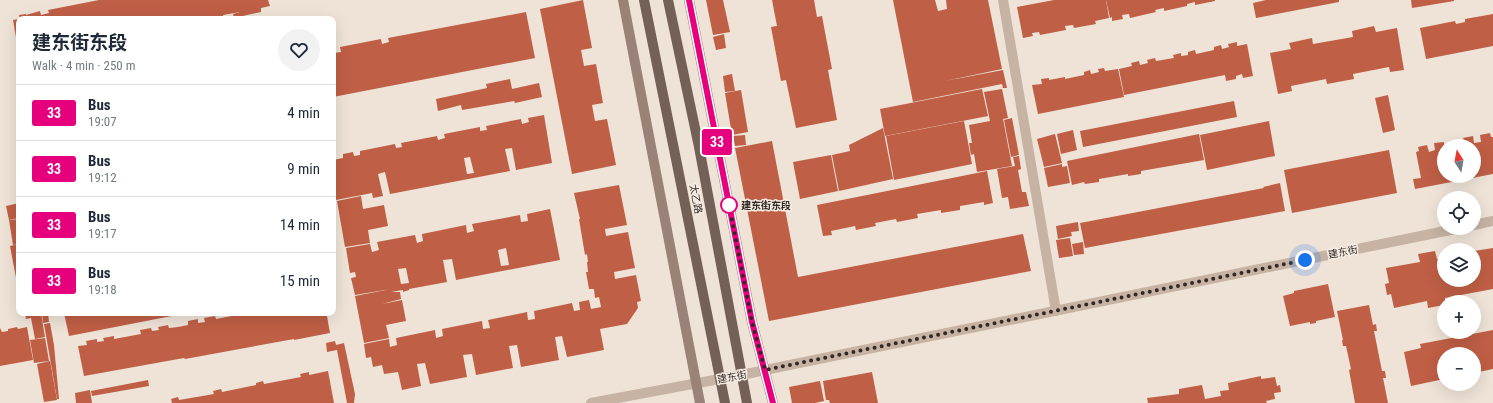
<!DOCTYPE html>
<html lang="en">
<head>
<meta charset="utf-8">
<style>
  body { margin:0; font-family:"Roboto Condensed","Noto Sans SC",sans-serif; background:#f2f2f3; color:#1f2937; height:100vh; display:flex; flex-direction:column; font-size:15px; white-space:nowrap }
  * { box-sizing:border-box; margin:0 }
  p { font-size:13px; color:#747a83 }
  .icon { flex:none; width:22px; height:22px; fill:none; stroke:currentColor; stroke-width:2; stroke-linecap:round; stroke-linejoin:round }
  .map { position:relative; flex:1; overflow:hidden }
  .side { position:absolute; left:16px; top:16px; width:320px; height:300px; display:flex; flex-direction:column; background:#fff; border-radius:8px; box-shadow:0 4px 16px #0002 }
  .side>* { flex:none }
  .badge { padding:0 8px; border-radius:3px; font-size:14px; line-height:26px }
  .needle { width:26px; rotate:349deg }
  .fabs { position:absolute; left:1437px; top:139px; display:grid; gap:8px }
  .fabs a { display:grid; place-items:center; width:44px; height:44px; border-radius:50%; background:#fff; box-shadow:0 4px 16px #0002; font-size:20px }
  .you { position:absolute; width:20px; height:20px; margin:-10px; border:3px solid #fff; border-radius:50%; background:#1a73e8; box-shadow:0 0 0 6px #1a73e833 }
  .map>.badge { position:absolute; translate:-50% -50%; box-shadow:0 0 0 2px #fff }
  .round { display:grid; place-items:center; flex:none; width:42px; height:42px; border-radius:21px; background:#f2f2f3 }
  .summary { display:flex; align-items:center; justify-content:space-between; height:68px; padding:0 16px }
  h1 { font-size:19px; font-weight:700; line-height:30px }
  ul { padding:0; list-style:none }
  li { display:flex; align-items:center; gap:12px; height:56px; padding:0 16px; border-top:1px solid #e0e1e3 }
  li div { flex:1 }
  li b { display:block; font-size:15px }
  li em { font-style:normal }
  li .badge { min-width:44px; font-weight:700; text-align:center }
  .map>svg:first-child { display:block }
  .building { fill:#bf5f45; fill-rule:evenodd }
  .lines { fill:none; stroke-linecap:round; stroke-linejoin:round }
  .service { stroke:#c6b3a4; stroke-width:10 }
  .tertiary { stroke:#c6b3a4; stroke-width:10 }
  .secondary { stroke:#998276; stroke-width:10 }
  .primary { stroke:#736057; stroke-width:10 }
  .line-casing { stroke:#fff; stroke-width:9 }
  .line { stroke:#e6007e; stroke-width:6 }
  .walk { stroke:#322925; stroke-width:4; stroke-dasharray:0 7.2 }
  .stop-dot { fill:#fff; stroke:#e6007e; stroke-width:2 }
  .labels { text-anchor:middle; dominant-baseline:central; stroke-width:3; stroke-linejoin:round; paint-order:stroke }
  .street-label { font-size:10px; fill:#322925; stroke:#f7ede3 }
  .stop-label { font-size:10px; font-weight:bold; fill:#322925; stroke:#f7ede3; text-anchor:start }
</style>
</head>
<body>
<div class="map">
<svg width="1493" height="403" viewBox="0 0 1493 403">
  <rect width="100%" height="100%" fill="#efe3d7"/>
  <g class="building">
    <polygon points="99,0 268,0 270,6 261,8 261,12 234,18 233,14 240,12 223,15 224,19 20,19 19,15 26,14 26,15 40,11 41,15 49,13 48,10"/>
    <polygon points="583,0 592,48 581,50 584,66 596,64 603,103 592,105 595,121 607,119 616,165 572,174 540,9"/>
    <polygon points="706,0 723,0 730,32 713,35"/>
    <polygon points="772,0 814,0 817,17 822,16 832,69 828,70 837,120 796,128 786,80 781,81 771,27 777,26"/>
    <polygon points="893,0 935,0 938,11 947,9 946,0 988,0 1002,69 945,81 1003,70 1007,88 1003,88 1002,84 913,102"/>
    <polygon points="1054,0 1106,0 1109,18 1095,21 1096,24 1074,28 1073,25 1065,26 1066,30 1040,35 1039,32 1032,33 1033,36 1023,38 1017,7"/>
    <polygon points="1106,0 1215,0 1215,1 1195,5 1195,2 1187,4 1187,6 1164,11 1164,8 1155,10 1156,12 1130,18 1129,14 1122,15 1123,19 1112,21 1112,17 1110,18"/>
    <polygon points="1266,0 1339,0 1339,2 1256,18 1253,3"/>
    <polygon points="1411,0 1454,0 1454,1 1412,8"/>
    <polygon points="526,12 535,58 333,97 333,53 341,52 340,47 381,39 382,44 389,42 388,38"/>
    <polygon points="1493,14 1493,46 1426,59 1420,28 1455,21 1456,24 1465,22 1465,19"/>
    <polygon points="19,19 19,49 18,49 13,20"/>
    <polygon points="1374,26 1376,32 1397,28 1404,70 1390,72 1389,67 1353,74 1354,79 1327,84 1326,79 1291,86 1292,91 1278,94 1270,53 1291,49 1289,43 1312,38 1313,44 1353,37 1352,31"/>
    <polygon points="724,34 726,48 716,50 713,37"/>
    <polygon points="1237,42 1237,46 1247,44 1253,76 1243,78 1242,74 1236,76 1236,79 1226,81 1225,75 1124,95 1119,69 1132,66 1131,63 1139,61 1140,65 1148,63 1147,60 1155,58 1156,61 1174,58 1173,55 1181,53 1181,56 1188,55 1188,52 1195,50 1196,54 1214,50 1214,47 1221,45 1222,49 1229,47 1228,44"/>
    <polygon points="1104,68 1105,71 1118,69 1124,97 1038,114 1032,85 1042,84 1041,79 1049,78 1049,80 1065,77 1065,79 1084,75 1084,72 1090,70 1091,74 1099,72 1098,69"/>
    <polygon points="732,74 735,91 725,92 723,76"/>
    <polygon points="510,79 512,89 539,83 542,97 515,103 514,101 462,110 461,105 438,111 436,99 487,88 486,84"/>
    <polygon points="982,89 988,116 885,136 880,109"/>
    <polygon points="1002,89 1008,118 1003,119 1012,166 977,172 974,154 971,155 969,143 972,143 969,125 990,121 984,92"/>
    <polygon points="741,90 748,132 732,135 725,93"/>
    <polygon points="1388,95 1395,130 1383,133 1375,98"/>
    <polygon points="1234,101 1237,117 1083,147 1080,131"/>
    <path d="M544,115l8,48 -36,7 -4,-22 -7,1 5,22 -120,23 -5,-22 -7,2 5,22 -10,2 -1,-5 -36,7 -3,-16v-24l10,-2v-4l10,-2 1,4 6,-1v-4l35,-7 1,4 6,-1 -1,-4 36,-7 1,4 7,-2 -1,-4 36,-7v4l7,-1 -1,-4 35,-7 1,5 7,-2 -1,-4zM470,157l4,16 -7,1 -3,-16z"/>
    <polygon points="1012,118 1019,155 1011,157 1004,120"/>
    <polygon points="964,121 972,164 894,180 886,136"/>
    <polygon points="1269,121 1275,156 1207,170 1200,135"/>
    <polygon points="883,128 893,179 839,191 832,155 850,151 849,145"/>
    <polygon points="1073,130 1077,150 1061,154 1057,134"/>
    <polygon points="1490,133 1491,137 1493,137 1493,174 1415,189 1413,179 1421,178 1416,152 1419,151 1418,147 1427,145 1429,152 1435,150 1434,143 1444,142 1444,176 1474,176 1474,146 1448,145 1464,142 1463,138 1473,136 1474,143 1481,142 1480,135"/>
    <polygon points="1055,134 1062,163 1044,167 1037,139"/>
    <polygon points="1199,134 1204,160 1141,171 1141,174 1128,176 1128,174 1099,179 1099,182 1085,184 1084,182 1072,185 1067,161"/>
    <polygon points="745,135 746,145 735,146 733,136"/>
    <polygon points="772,141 798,277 1023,234 1031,271 769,321 735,148"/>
    <polygon points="1389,150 1397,193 1292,213 1284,170"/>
    <polygon points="831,155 838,191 800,199 793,162"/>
    <polygon points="1019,156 1021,169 1018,170 1022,192 1026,192 1029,206 1010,209 1008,197 1002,198 997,169 1015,166 1013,157"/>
    <polygon points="1062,164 1062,167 1067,166 1070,183 1048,187 1044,168"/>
    <polygon points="987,171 993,203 984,205 984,202 960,206 960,210 941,213 941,210 917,214 918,218 897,222 896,219 875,223 876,226 856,230 855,226 831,231 832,235 823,236 817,205"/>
    <polygon points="1280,183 1285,211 1085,248 1080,223 1264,188 1263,187"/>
    <polygon points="619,185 627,225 605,229 606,236 628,232 635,268 614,272 615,279 636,275 641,301 637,302 638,308 627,324 600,329 604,350 567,357 562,336 555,337 559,360 521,367 517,345 509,346 513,368 476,375 472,354 463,355 467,377 430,384 425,363 417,364 421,386 402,390 398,372 384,374 382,365 373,367 371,357 366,358 364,344 389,339 390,347 397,345 396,338 435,330 436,338 443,336 442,329 482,321 483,329 490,328 488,320 527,312 528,320 535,319 534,311 572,303 574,311 580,310 579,302 589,300 591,309 601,307 599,297 595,298 594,289 589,289 586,272 588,272 587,262 588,262 587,254 585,255 579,219 580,219 574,193"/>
    <polygon points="361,196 363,209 384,205 388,226 368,230 370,243 345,247 337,201"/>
    <polygon points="19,203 19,218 9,220 6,206"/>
    <path d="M550,209l10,51 -104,20 -4,-21 -9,1 4,22 -38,7v1l-6,2v-2l-12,2h9l1,7 -19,5 20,-4 4,21 -20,4 3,13 -25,5 -9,-47 36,-7 -36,6 -4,-17 5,-1 -1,-5 -5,1 -4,-25 24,-4 2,8 7,-2 -2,-8 38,-7 2,8 6,-2 -1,-7 44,-9 1,8 7,-2 -2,-7 48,-9 1,7 7,-1 -1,-7zM506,248l3,17 -8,1 -3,-16zM406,268l3,15 -8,1 -3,-15z"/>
    <polygon points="19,219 19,244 13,245 9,220"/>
    <polygon points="1078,222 1079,231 1071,232 1072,236 1058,239 1056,226"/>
    <polygon points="1070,238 1073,256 1059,258 1056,240"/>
    <polygon points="1083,242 1084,254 1074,255 1072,244"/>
    <polygon points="19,244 19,283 17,283 10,246"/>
    <polygon points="1493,248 1493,289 1445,298 1445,302 1444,302 1444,305 1428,308 1427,301 1394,308 1391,294 1387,295 1385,284 1389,283 1386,268 1420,262 1418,254 1435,251 1437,259 1444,257 1444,280 1474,280 1474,251"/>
    <polygon points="1328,284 1335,317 1316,321 1316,323 1310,324 1310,322 1290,326 1283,296 1294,293 1294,291"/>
    <polygon points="1369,305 1373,325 1376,324 1377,331 1374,331 1382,371 1385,371 1386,378 1383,378 1388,403 1355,403 1349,370 1351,369 1346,346 1343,346 1342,340 1343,340 1337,311"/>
    <polygon points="25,313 41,313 45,337 35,339 31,318 26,319"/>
    <polygon points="42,313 48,313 49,322 43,323"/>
    <polygon points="64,313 182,313 182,314 69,336"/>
    <polygon points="242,313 330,313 331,315 327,316 330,333 294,340 294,339 185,359 184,358 84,376 78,346 87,345 86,341 97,339 97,342 104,341 103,338 114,336 114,339 141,334 140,330 151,328 152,331 159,330 158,327 168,325 169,328 178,327 188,325 188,321 198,319 198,323 205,322 204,318 215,316 216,319 242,314"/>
    <polygon points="50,323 54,345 59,399 57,399 44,324"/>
    <polygon points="17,327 18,329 27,327 33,360 0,366 0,328 2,332 8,331 8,329"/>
    <polygon points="1493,330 1493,369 1474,373 1474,354 1444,354 1444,379 1411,386 1404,352 1421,348 1420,344"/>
    <polygon points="45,338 49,361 34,363 30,340"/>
    <polygon points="335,341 336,345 344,343 355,394 354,403 347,403 337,350 327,352 326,343"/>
    <polygon points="50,361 57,400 44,402 37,364"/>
    <polygon points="328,371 334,403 172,403 171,399 178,397 179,400 214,394 213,391 221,389 222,392 256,385 256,383 263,381 264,384 301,377 300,374 309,372 309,375"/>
    <polygon points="872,372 878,403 830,403 829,400 826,400 823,381"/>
    <polygon points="1261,376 1261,379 1275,377 1277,386 1280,385 1281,392 1274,393 1275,399 1266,401 1267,403 1148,403 1147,398 1179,394 1179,389 1202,385 1205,399 1221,396 1220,391 1229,390 1228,383"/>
    <polygon points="148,380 149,386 92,396 91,391"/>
    <polygon points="820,381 824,401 815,403 792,403 789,387"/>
    <polygon points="90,390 92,403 76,403 75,393"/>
  </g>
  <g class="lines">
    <polyline class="service" points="1003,0 1056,311"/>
    <g class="tertiary">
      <polyline points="1474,225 1493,221"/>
      <polyline points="591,403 741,375 1460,228"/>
    </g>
    <g class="secondary">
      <polyline points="623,0 700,403"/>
      <polyline points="689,0 752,322 773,403"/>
    </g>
    <g class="primary">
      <polyline points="644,0 725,403"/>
      <polyline points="668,0 699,147 747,403"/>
    </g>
  </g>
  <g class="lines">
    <g class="line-casing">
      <polyline id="line" points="689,0 752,322 773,403"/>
    </g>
    <use href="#line" class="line"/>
    <polyline class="walk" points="729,205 752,322 765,370 1305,260"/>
  </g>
  <circle class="stop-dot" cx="729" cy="205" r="8"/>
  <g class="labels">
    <g class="street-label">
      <text transform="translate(696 199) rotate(79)">太乙路</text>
      <text transform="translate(1343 252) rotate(-12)">建东街</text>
      <text transform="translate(732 377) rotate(-11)">建东街</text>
    </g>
    <g class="stop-label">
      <text x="741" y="205">建东街东段</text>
    </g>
  </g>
</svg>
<div class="fabs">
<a><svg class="needle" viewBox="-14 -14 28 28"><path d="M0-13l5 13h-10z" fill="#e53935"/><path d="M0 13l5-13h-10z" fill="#747a83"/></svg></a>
<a><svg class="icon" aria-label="locate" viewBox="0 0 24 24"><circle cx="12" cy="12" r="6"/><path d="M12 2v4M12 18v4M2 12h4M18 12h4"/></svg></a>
<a><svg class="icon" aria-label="layers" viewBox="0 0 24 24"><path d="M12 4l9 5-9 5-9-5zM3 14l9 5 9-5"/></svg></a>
<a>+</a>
<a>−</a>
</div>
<div class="you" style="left:1305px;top:260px"></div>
<b class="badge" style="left:717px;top:142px;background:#e6007e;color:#fff">33</b>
<section class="side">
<div class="summary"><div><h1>建东街东段</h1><p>Walk · 4 min · 250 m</p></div><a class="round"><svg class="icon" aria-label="heart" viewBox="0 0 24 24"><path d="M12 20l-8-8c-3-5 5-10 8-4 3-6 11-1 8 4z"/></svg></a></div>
<ul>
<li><span class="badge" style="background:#e6007e;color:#fff">33</span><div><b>Bus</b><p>19:07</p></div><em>4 min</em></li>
<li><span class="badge" style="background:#e6007e;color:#fff">33</span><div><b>Bus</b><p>19:12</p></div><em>9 min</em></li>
<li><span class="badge" style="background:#e6007e;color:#fff">33</span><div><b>Bus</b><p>19:17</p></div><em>14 min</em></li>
<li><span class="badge" style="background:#e6007e;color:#fff">33</span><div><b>Bus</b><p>19:18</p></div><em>15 min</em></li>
</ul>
</section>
</div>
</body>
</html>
